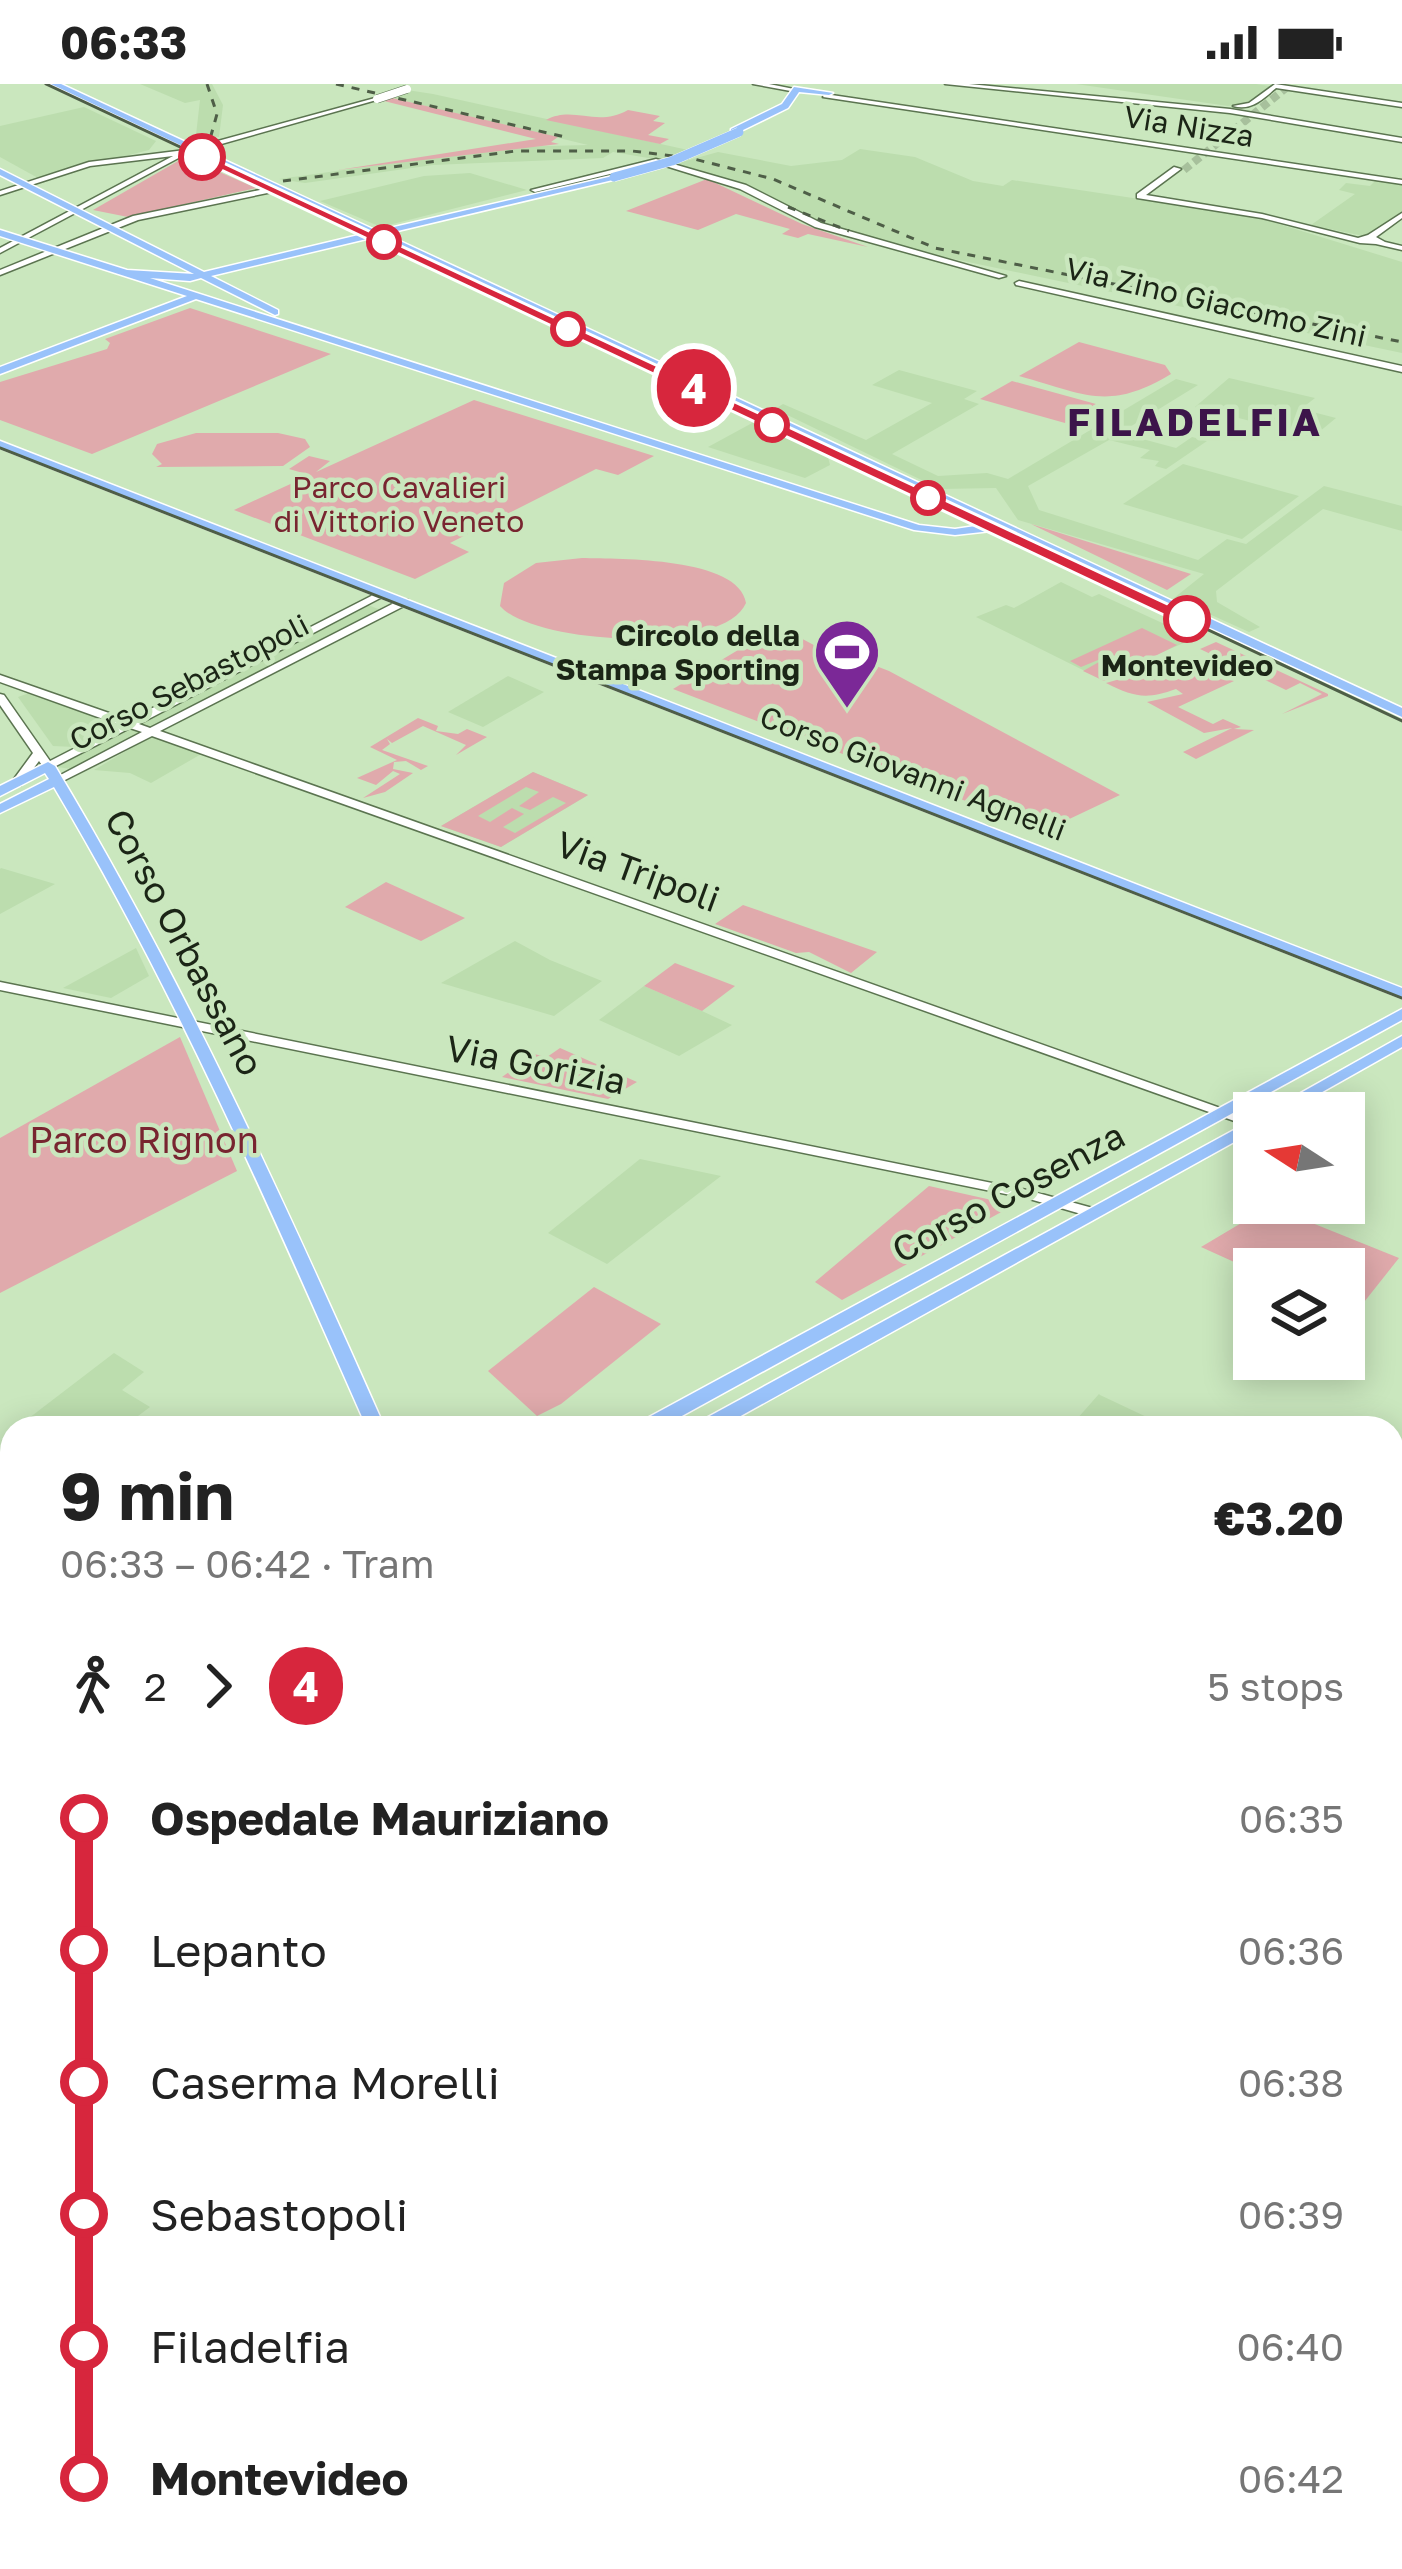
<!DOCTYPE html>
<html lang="en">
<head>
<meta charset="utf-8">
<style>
  body { margin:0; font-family:"Golos Text",sans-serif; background:#f2f2f2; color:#222; height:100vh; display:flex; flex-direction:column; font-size:45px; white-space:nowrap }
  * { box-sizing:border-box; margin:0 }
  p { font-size:39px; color:#767676 }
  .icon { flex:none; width:66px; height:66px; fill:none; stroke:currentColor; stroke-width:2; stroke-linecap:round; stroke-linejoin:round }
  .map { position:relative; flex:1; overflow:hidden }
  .side { position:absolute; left:0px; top:1332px; width:1404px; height:1155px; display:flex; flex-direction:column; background:#fff; border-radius:36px 36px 0 0; box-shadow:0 6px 30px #0003 }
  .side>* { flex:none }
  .badge { padding:0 24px; border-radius:39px; font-size:42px; line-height:78px }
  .needle { width:78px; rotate:282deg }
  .fabs { position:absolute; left:1233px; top:1008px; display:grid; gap:24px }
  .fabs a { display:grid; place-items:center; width:132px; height:132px; border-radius:0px; background:#fff; box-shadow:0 6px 30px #0003; font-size:60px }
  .map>.badge { position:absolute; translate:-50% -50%; box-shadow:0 0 0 6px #fff }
  .legs { display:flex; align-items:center; gap:18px; height:132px; padding:0 60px; font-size:39px }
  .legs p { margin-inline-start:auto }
  .head { display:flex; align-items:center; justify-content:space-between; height:204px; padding:0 60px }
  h1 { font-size:66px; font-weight:700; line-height:90px }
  ul { padding:0 60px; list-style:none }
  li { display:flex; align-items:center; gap:42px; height:132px; font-size:45px }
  li i { display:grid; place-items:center; width:18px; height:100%; margin:0 15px; background:currentColor }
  li i::after { content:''; width:30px; height:30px; margin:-15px; border:9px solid; border-radius:50%; background:#fff }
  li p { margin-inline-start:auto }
  li:first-child i { background:linear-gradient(#0000 50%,currentColor 0) }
  li:last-child i { background:linear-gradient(currentColor 50%,#0000 0) }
  .status { display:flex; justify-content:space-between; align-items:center; height:84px; padding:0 60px; background:#fff; direction:ltr }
  .status svg { height:33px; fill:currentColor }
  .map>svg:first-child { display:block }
  .built { fill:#bcddae }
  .green { fill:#e0aaac; fill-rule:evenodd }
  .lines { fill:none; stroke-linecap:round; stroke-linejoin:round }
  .minor-tunnel { stroke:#a7c09c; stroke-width:8; stroke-dasharray:8 4.5; stroke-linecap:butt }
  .minor-casing { stroke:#5b7450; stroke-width:3 }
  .major-casing { stroke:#fff; stroke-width:3 }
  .minor { fill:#fff; fill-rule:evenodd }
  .major { fill:#99c2fa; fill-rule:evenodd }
  .tram { stroke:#4e5e47; stroke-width:3 }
  .rail { stroke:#4e5e47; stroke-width:3; stroke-dasharray:8 8; stroke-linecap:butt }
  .minor-bridge-casing { stroke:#5b7450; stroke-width:9; stroke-linecap:butt }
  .major-bridge-casing { stroke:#fff; stroke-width:10; stroke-linecap:butt }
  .minor-bridge { stroke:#fff; stroke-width:8 }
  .major-bridge { stroke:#99c2fa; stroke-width:9 }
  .line-1 { fill:#d7263d; stroke:#fff; stroke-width:3 }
  .stop-1-dot { fill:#fff; stroke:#d7263d; stroke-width:6 }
  .labels { text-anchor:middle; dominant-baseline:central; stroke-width:9; stroke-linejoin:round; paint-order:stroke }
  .far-street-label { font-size:30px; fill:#1b2516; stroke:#cae7be }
  .far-park-label { font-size:30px; fill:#782530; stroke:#cae7be }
  .far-poi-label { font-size:30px; font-weight:bold; fill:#1b2516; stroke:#cae7be; text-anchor:end }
  .far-stop-label { font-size:30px; font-weight:bold; fill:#1b2516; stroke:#cae7be }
  .street-label { font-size:36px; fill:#1b2516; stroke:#cae7be }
  .park-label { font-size:36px; fill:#782530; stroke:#cae7be }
  .far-district-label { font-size:39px; font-weight:bold; letter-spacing:3px; fill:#3c154a; stroke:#cae7be }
</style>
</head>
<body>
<div class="status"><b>06:33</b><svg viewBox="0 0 49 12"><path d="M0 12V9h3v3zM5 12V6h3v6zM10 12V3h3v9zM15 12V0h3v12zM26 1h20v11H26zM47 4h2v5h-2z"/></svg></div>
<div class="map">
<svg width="1402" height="2485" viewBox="0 0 1402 2485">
  <rect width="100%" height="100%" fill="#cae7be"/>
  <g class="built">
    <polygon points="140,0 212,0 223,21 219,53 196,51 200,16 185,19"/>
    <polygon points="1076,0 1256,0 1270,2 1250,19 1228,22"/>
    <polygon points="407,6 433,10 688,66 660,76 613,68 603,74 433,81 305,99 279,95 508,63 588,61 388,13"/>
    <polygon points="84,23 156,57 149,66 38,94 0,73 0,42"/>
    <polygon points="860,65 915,73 973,97 1003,102 1012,96 1253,132 1402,178 1402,269 911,166 819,138 746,102 675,80 718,68 791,82 842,76"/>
    <polygon points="470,89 527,106 381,143 320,117 424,92"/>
    <polygon points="1378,94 1402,98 1402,130 1368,153 1311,141 1355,110 1339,106 1346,99 1370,102"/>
    <polygon points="899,286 977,307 964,315 979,320 892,370 938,392 987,389 1008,395 1176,295 1198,301 1120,349 1176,364 1192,353 1207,357 1166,385 1155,382 1159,377 1140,374 1150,366 1109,356 1028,402 1039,426 1198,476 1227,455 1246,460 1324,402 1402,422 1402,447 1323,425 1216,507 1217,518 1260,543 1249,548 1174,514 1204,490 1018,436 996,404 940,405 775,325 783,320 866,356 932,319 872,301"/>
    <polygon points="1229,294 1315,314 1301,325 1336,334 1313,353 1195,323"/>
    <polygon points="754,338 828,373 830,381 805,394 708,363"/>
    <polygon points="1183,380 1299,412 1242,455 1123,420"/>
    <polygon points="1061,498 1092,513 1099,510 1195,554 1101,595 976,533 1006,521 1014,524"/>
    <polygon points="368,521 381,526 71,685 57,683"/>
    <polygon points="508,592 544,608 483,643 448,628"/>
    <polygon points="29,609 57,619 117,641 74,663 53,662 18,613"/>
    <polygon points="153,651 203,669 151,699 130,689 94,686"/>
    <polygon points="533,688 588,711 501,763 441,742"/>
    <polygon points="0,785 1,784 55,800 0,830"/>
    <polygon points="515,857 550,876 602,897 554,932 441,899"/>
    <polygon points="136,864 149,892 111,914 63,904"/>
    <polygon points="644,902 702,927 732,941 679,972 599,936"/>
    <polygon points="640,1075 721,1092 607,1180 548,1149"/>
    <polygon points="114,1269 144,1288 122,1306 150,1323 122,1344 16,1344"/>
    <polygon points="1099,1310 1100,1311 1170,1344 1069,1344"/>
  </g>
  <g class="green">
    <polygon points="388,13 558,53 551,58 559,60 338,86 536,55 380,16"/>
    <path d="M628,26l32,6 -7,5 12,2 -17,12 21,4 -9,5 -114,-24c28,-15 50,8 82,-10z"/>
    <polygon points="185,73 256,104 128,133 93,126"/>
    <polygon points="707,95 802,140 868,163 808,150 798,154 782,150 790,145 736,130 698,146 626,127"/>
    <polygon points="190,224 331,270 92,370 0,336 0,298 107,265 110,259 105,255"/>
    <path d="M1079,258l86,23 6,9c-63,38 -86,20 -152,2z"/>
    <polygon points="1012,297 1096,320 1065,339 980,315"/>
    <polygon points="474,316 654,372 618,391 596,385 450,459 469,468 415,495 234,426 310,391 289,385 309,372 330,377 316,388"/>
    <polygon points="196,349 278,349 305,355 310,363 283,382 156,383 162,380 152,370 157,360"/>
    <polygon points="1031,440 1191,490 1167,506"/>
    <path d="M582,474c38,1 157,-1 164,45 -23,53 -213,41 -246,3l4,-23 32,-20z"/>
    <polygon points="778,542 859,585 871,580 889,587 1120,711 1044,747 673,605"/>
    <path d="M1142,544l35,17 -44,22 25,12 37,-16 39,18 -56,26 35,17 10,-5 18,8 -7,2 20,1 -58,29 -13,-7 49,-24 -28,5 -57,-31 36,-8 -7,-5c-30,11 -42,8 -70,-6l28,-8 -9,-6 -21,12 -21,-10 32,-18 -34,14 -11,-6z"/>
    <polygon points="1216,558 1328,610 1328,612 1282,630 1322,610 1300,599 1286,606 1200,565"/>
    <polygon points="418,634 438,642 436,647 458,650 467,645 487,653 456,671 466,661 423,642 392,659 387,655 390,660 382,666 428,682 421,686 406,677 394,678 393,685 413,689 385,708 363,714 400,690 393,687 376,701 357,694 397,676 370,663"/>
    <path d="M533,688l55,23 -87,52 -60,-21zM526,703l13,5 -20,14 11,4 23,-13 13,6 -51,30 -12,-6 21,-13 -12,-6 -22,14 -12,-6z"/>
    <polygon points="386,798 465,834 421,857 345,823"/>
    <polygon points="743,821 877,868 851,889 809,868 796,869 715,840"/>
    <polygon points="675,879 735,902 702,927 644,902"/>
    <polygon points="180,953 237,1087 0,1209 0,1054"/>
    <polygon points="560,964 637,998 608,1015 502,993 534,970 547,973"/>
    <polygon points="929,1102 1014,1121 842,1216 815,1198"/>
    <polygon points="1270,1122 1399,1174 1353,1232 1344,1228 1344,1185 1254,1187 1201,1163"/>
    <polygon points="594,1203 661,1240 561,1320 537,1332 488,1287"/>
    <polygon points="1402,1642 1402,1814 1392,1809 1392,1645"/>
    <polygon points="1402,2193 1402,2485 1251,2485 1256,2475 1392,2475 1392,2218"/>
  </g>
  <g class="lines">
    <polyline class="minor-tunnel" points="1184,86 1291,0"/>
    <g class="minor-casing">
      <g id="minor">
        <polygon points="753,0 769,0 799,6 796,8"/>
        <polygon points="945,0 969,0 1230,25 1402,54 1402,58 1230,29"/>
        <path d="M1275,0l127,19v4l-126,-19c-14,12 -25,23 -43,18l16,-3z"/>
        <polygon points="825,10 1402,96 1402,100 823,13"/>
        <polygon points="375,14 380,15 186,70 0,169 0,164 173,72 90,82 0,111 0,107 89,78 185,66"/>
        <polygon points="656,75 746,101 821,139 1006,192 999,194 815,143 740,105 656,79 535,108 531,106"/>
        <polygon points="1174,83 1181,85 1146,111 1262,130 1358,154 1368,151 1402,129 1402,134 1376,153 1385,158 1402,162 1402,166 1376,160 1360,159 1262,134 1137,114 1137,110"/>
        <polygon points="279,102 282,106 138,136 0,191 0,186 133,132"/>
        <polygon points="1019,197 1402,282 1402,288 1016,201 1015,199"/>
        <polygon points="379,508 388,510 139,640 150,644 400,516 408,516 408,520 160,647 1254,1036 1254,1044 152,652 61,698 53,698 51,696 142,648 130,644 52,684 44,684 39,677 21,701 17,702 11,699 33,669 0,621 0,610 4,611 50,677 120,641 0,598 0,591 129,636"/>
        <polygon points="0,898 1027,1106 1100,1126 1102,1129 1095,1134 1026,1114 0,906"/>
        <polygon points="1392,1608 1402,1609 1402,1623 1392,1622"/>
        <polygon points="1402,1623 1402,1637 1392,1639 1392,1625"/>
      </g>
    </g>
    <g class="major-casing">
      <g id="major">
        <path d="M51,0h10l316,147 240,-56v4l-232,55 1017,474v9l-402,-187 -45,5 -41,-5 -718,-231 -196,75v-7l187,-71 -187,-60v-6l127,40 67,4 -194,-99v-6l204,103 163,-39zM375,153l614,287 -34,5 -36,-4 -769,-247 40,3 11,-3 74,37 3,-1v-4l-67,-34z"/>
        <polygon points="794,3 833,9 829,11 799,8 788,24 737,49 731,49 731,45 782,20"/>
        <polygon points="0,357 1402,904 1402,914 0,364"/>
        <path d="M48,678l7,4c127,211 230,436 330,662h-18c-96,-218 -191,-436 -313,-641l-54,26v-9l49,-25 -4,-6 -45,23v-10z"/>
        <polygon points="1402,925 1402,936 660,1344 636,1344 638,1339"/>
        <polygon points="1402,952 1402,963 1285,1029 1265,1029"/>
        <polygon points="1254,1035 1254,1047 719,1344 695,1344 697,1339"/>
        <polygon points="0,1386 12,1389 12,1403 0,1400"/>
        <polygon points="0,2010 12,2013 12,2035 0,2032"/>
        <polygon points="0,2044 12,2047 12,2069 0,2066"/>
        <polygon points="865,2475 894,2475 898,2485 869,2485"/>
        <polygon points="901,2475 929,2475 933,2485 905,2485"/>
      </g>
    </g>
    <use href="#minor" class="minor"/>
    <use href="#major" class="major"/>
    <g class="tram">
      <polyline points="46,0 1402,637"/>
      <polyline points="0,364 1402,914"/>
    </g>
    <g class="rail">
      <polyline points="207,0 217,30 210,55"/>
      <polyline points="336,0 565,53"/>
      <polyline points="283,97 516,67 632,67 690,74 773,95 935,164 1402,258"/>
      <polyline points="788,123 849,147"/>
    </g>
    <g class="minor-bridge-casing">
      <polyline id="minor-bridge" points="377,15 407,5"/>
    </g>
    <g class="major-bridge-casing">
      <polyline id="major-bridge" points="614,93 672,77 739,48"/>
    </g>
    <use href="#minor-bridge" class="minor-bridge"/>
    <use href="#major-bridge" class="major-bridge"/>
  </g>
  <polygon class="line-1" points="202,69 1193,532 1195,535 1181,539 198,75"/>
  <defs>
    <g id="stadium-pin" transform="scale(3.45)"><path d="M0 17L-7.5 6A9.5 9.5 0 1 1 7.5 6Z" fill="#7b2897" stroke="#cae7be"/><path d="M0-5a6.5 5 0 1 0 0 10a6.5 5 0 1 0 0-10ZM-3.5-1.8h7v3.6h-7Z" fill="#fff"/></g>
  </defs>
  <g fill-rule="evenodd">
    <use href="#stadium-pin" x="847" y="568"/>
  </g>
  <g class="stop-1-dot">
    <circle cx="202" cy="73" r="21"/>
    <circle cx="384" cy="158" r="15"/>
    <circle cx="568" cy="245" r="15"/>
    <circle cx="772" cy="341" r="15"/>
    <circle cx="928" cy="414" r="15"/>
    <circle cx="1187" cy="535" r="21"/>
  </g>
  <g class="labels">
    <g class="far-street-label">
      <text transform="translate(1189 42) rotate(9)">Via Nizza</text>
      <text transform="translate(1216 218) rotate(13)">Via Zino Giacomo Zini</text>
      <text transform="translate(189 598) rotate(-27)">Corso Sebastopoli</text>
      <text transform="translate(913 689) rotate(21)">Corso Giovanni Agnelli</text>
    </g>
    <g class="far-park-label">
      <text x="399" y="403">Parco Cavalieri<tspan x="399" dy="34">di Vittorio Veneto</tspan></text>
    </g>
    <g class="far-poi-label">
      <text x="800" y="551">Circolo della<tspan x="800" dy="34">Stampa Sporting</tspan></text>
    </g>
    <g class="far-stop-label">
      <text x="1187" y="581">Montevideo</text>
    </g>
    <g class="street-label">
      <text transform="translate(638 787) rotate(20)">Via Tripoli</text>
      <text transform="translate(185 858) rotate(62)">Corso Orbassano</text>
      <text transform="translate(536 980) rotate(11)">Via Gorizia</text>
      <text transform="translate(1008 1108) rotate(-28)">Corso Cosenza</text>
    </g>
    <g class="park-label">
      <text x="144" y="1055">Parco Rignon</text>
    </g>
    <g class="far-district-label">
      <text x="1195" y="337">FILADELFIA</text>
    </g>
  </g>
</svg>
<div class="fabs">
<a><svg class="needle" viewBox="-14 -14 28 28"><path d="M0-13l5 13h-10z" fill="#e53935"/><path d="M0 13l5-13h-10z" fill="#767676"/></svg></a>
<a><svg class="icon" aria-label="layers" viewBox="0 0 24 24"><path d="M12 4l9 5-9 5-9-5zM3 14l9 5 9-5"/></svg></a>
</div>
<b class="badge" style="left:694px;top:304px;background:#d7263d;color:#fff">4</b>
<section class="side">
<div class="head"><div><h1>9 min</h1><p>06:33 – 06:42 · Tram</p></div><b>€3.20</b></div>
<div class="legs"><svg class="icon" aria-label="walk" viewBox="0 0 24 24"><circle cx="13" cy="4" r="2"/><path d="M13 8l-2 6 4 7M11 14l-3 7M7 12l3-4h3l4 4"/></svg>2<svg class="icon" aria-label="forward" viewBox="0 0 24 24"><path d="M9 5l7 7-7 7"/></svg><b class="badge" style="background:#d7263d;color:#fff">4</b><p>5 stops</p></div>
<ul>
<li><i style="color:#d7263d"></i><b>Ospedale Mauriziano</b><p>06:35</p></li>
<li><i style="color:#d7263d"></i><span>Lepanto</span><p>06:36</p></li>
<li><i style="color:#d7263d"></i><span>Caserma Morelli</span><p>06:38</p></li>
<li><i style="color:#d7263d"></i><span>Sebastopoli</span><p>06:39</p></li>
<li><i style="color:#d7263d"></i><span>Filadelfia</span><p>06:40</p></li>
<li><i style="color:#d7263d"></i><b>Montevideo</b><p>06:42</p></li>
</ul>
</section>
</div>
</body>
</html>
